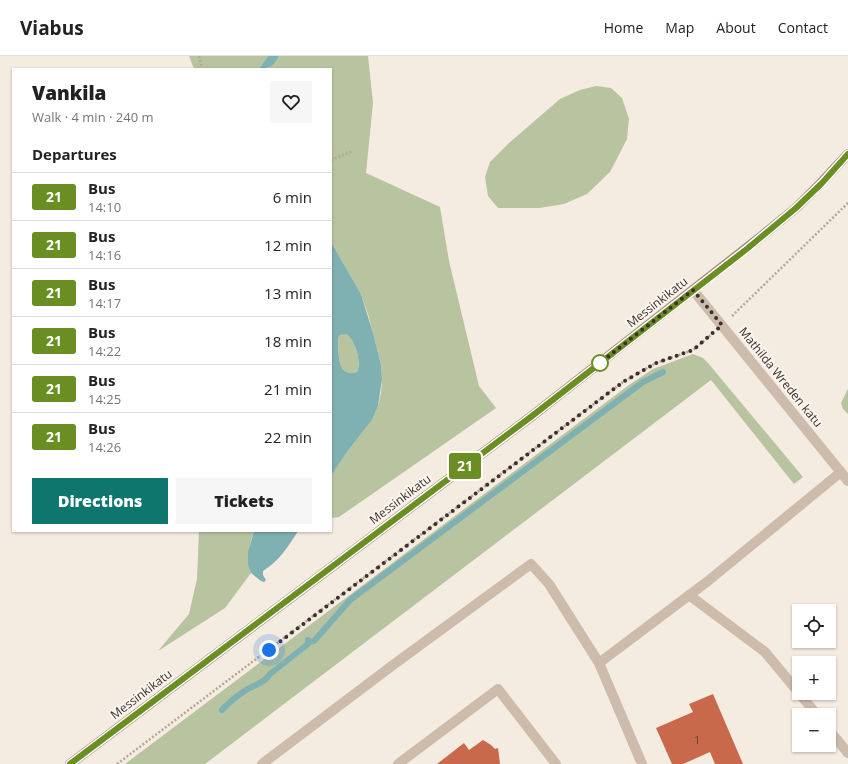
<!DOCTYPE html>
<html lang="en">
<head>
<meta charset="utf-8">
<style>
  body { margin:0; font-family:"Open Sans",sans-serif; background:#f6f6f6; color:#222; height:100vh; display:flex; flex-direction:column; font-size:15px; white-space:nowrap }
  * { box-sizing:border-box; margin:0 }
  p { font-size:13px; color:#767676 }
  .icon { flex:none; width:22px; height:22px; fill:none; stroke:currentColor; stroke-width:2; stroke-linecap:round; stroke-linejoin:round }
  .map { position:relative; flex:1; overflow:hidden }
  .details { position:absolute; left:12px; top:12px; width:320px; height:464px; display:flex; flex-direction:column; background:#fff; border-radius:0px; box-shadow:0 1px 3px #0004 }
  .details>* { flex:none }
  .badge { padding:0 8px; border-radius:3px; font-size:14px; line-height:26px }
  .fabs { position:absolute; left:792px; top:548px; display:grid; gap:8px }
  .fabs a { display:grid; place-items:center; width:44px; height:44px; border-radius:0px; background:#fff; box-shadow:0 1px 3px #0004; font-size:20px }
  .you { position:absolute; width:20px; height:20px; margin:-10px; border:3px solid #fff; border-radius:50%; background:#1a73e8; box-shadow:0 0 0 6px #1a73e833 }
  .map>.badge { position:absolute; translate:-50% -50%; box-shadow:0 0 0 2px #fff }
  h2 { padding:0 20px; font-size:15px; line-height:36px }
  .round { display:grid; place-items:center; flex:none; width:42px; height:42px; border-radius:0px; background:#f6f6f6 }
  .overview { display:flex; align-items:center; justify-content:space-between; height:68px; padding:0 20px }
  h1 { font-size:19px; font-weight:800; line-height:30px }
  .cta { display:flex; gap:8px; margin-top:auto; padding:8px 20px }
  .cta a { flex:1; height:46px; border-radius:0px; background:#0f766e; color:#fff; font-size:16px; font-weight:800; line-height:46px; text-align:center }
  .cta a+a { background:#f6f6f6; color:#222 }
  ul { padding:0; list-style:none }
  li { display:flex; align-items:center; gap:12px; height:48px; padding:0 20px; border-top:1px solid #e0e0e0 }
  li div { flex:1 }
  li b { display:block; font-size:15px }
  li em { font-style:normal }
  li .badge { min-width:44px; font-weight:700; text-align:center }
  header { display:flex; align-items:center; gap:24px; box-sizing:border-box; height:56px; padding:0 20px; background:#fff; border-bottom:1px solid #e0e0e0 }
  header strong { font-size:19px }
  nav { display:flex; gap:22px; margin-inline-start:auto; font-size:14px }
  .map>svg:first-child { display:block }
  .green { fill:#b8c4a0 }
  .water { fill:#7fb0b2; fill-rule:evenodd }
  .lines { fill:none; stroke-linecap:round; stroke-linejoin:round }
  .stream { stroke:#7fb0b2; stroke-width:6 }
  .building { fill:#c8694b }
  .path { stroke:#b9a596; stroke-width:2.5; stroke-dasharray:2 2; stroke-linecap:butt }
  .lane { stroke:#cdbbac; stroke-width:10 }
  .street { stroke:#cdbbac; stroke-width:10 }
  .secondary { stroke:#a18a7d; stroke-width:10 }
  .line-casing { stroke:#fff; stroke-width:9 }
  .line { stroke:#6b8e23; stroke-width:6 }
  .walk { stroke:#3b302b; stroke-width:4; stroke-dasharray:0 7.2 }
  .stop-dot { fill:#fff; stroke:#6b8e23; stroke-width:2 }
  .labels { text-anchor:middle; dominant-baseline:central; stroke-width:4; stroke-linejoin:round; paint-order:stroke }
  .number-label { font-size:10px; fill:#5e3e33 }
  .street-label { font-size:12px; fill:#3b302b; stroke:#fbf5ee }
</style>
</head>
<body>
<header>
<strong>Viabus</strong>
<nav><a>Home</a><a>Map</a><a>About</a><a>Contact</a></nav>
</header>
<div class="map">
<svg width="848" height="708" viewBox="0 0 848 708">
  <rect width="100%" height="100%" fill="#f4ebe1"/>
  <g class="green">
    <polygon points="189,0 268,0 259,13 194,13"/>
    <polygon points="279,0 368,0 373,47 366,117 440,151 449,205 479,330 496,352 339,461 331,462 331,420 347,396 372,364 378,350 381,337 382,323 381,309 368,258 361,238 331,186 331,13 267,13 277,4"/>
    <polygon points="596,30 611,32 622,42 629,63 627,83 610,116 587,138 564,148 539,152 498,152 488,140 485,121 490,106 509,87 560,43 580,34"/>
    <path d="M347,277c8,8 15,28 10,39 -21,7 -18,-21 -19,-34l2,-3z"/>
    <polygon points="693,298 703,302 708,307 803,421 794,428 711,324 205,708 125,708 629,329 653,313"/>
    <polygon points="848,333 848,358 843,353 841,347"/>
    <path d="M199,475h55c-5,13 -7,29 -3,42l-26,35 -67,43 31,-37 8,-35z"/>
  </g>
  <g class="water">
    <path d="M268,0h11c-4,9 -10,13 -20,13z"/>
    <path d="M331,186l30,52 12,39 8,32 1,14 -4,27 -6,14 -25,32 -16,24zM347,278c8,7 15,27 10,38 -21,7 -18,-21 -19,-34l2,-3z"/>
    <path d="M254,475h44c-10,16 -19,30 -35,40v4l3,5 -2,2 -3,-1 -10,-8 -3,-9v-12z"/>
  </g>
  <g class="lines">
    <g class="stream">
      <polyline points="309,586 314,585 350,544 643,326 663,316"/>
      <path d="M222,654c7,-8 15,-14 24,-20 8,-5 19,-7 24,-16l38,-30v-4"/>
    </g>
  </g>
  <g class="building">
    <polygon points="713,638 743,708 715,708 710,696 683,708 672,708 656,672 693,656 689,648"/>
    <polygon points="483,684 491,689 495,693 498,692 500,708 437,708 464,687 469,694"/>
  </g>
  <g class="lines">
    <g class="path">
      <polyline points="199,0 202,13"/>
      <polyline points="331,104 353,95"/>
      <polyline points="732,260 848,147"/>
      <polyline points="117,708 623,326 656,307 693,294 711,279"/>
    </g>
    <g class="lane">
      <polyline points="689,539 765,596 799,637"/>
      <polyline points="799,637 817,659"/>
      <polyline points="829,674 848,697"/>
      <polyline points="262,708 393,609 531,508 549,528 599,607"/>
      <polyline points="398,708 498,633 556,708"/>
      <polyline points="642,708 599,607 708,525 841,416"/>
    </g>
    <polyline class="street" points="693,234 848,425"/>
    <polyline class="secondary" points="70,708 532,360 758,183 796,152 821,127 848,98"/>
  </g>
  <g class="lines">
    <g class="line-casing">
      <polyline id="line" points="70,708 532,360 748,192 796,152 822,127 848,98"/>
    </g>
    <use href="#line" class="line"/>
    <polyline class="walk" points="269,594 623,326 656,307 693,294 722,269 693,234 600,307"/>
  </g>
  <circle class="stop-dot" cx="600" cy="307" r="8"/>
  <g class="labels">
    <g class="number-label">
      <text x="697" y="684">1</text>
    </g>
    <g class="street-label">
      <text transform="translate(657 246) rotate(-38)">Messinkikatu</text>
      <text transform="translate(781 321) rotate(51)">Mathilda Wreden katu</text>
      <text transform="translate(400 443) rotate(-37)">Messinkikatu</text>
      <text transform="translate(141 638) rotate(-37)">Messinkikatu</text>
    </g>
  </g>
</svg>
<div class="fabs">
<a><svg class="icon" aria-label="locate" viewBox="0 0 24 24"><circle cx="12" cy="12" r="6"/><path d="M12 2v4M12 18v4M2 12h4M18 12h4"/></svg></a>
<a>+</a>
<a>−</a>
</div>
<div class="you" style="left:269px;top:594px"></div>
<b class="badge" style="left:465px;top:410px;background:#6b8e23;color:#fff">21</b>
<section class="details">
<div class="overview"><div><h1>Vankila</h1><p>Walk · 4 min · 240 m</p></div><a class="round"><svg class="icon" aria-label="heart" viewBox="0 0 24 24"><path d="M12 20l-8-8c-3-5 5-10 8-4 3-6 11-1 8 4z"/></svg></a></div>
<h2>Departures</h2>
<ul>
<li><span class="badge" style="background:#6b8e23;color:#fff">21</span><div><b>Bus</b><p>14:10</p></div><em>6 min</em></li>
<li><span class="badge" style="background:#6b8e23;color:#fff">21</span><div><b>Bus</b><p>14:16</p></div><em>12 min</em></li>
<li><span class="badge" style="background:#6b8e23;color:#fff">21</span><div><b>Bus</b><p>14:17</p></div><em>13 min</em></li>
<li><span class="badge" style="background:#6b8e23;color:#fff">21</span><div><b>Bus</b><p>14:22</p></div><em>18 min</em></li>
<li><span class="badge" style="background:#6b8e23;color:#fff">21</span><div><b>Bus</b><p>14:25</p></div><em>21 min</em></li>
<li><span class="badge" style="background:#6b8e23;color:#fff">21</span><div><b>Bus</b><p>14:26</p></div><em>22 min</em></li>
</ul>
<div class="cta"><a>Directions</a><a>Tickets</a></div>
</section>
</div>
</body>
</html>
